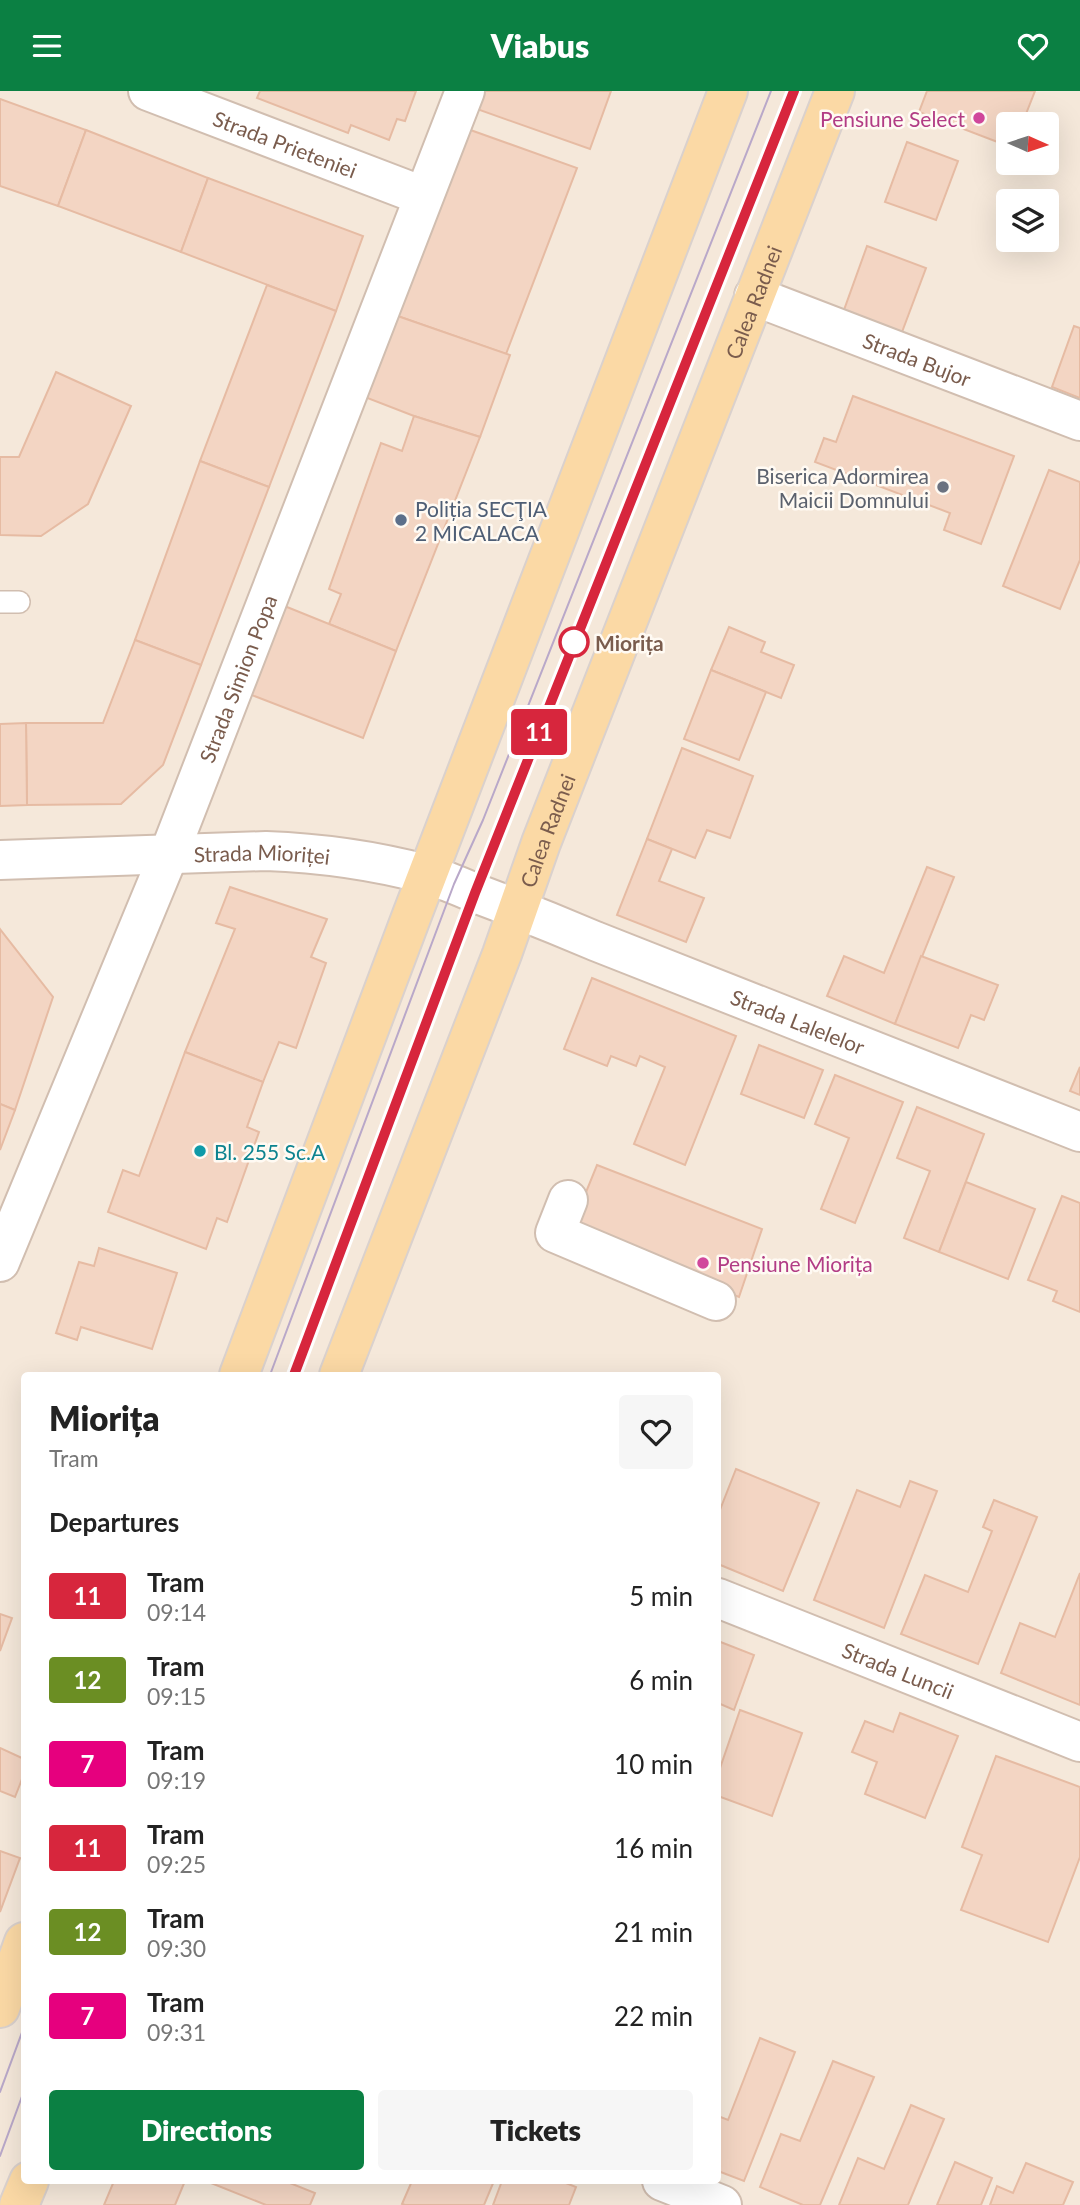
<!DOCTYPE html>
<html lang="en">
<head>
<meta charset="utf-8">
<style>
  body { margin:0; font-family:Lato,sans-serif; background:#f6f6f6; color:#222; height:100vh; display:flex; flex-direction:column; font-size:26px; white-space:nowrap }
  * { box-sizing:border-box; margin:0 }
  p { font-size:23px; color:#767676 }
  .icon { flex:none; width:38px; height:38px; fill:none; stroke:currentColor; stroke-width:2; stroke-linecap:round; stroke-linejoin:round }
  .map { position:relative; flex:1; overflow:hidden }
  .details { position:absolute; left:21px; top:1281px; width:700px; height:812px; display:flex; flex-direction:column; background:#fff; border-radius:7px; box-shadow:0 7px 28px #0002 }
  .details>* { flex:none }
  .badge { padding:0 14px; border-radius:5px; font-size:24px; line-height:46px }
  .needle { width:46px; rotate:93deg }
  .tools { position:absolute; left:996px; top:21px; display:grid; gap:14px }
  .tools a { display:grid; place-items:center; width:63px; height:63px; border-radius:7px; background:#fff; box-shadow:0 7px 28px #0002; font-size:35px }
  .map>.badge { position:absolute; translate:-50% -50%; box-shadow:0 0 0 4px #fff }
  h2 { padding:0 28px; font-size:26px; line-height:63px }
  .round { display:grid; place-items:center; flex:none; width:74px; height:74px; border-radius:7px; background:#f6f6f6 }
  .overview { display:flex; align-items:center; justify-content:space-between; height:119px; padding:0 28px }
  h1 { font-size:33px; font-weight:800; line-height:52px }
  .cta { display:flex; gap:14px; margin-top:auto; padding:14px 28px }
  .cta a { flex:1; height:80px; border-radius:7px; background:#0b8043; color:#fff; font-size:28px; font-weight:800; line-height:80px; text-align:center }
  .cta a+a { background:#f6f6f6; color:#222 }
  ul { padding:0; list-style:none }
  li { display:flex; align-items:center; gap:21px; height:84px; padding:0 28px }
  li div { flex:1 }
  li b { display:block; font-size:26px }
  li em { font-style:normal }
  li .badge { min-width:77px; font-weight:700; text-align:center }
  header { display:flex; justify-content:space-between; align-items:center; height:91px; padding:0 28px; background:#0b8043; color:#fff; font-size:32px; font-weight:800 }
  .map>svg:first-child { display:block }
  .residential { fill:#f5e8da; fill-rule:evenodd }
  .building { fill:#f3d5c3; stroke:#e6bba3; stroke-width:2 }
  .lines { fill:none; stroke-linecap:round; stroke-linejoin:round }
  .lane-casing { stroke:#d1beb0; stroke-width:24 }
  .street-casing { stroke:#d1beb0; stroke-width:42 }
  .primary-casing { stroke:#dad1cd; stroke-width:42 }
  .lane { stroke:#fff; stroke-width:21 }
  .street { stroke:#fff; stroke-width:38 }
  .primary { stroke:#fbd9a5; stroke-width:38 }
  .tram { stroke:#b9a8c9; stroke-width:2 }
  .line-casing { stroke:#fff; stroke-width:16 }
  .line { stroke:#d7263d; stroke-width:10 }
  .hotel-dot { fill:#d1479c; stroke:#fffaf3; stroke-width:2.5 }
  .worship-dot { fill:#6b7280; stroke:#fffaf3; stroke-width:2.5 }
  .service-dot { fill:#5c6f8a; stroke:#fffaf3; stroke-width:2.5 }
  .stop-dot { fill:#fff; stroke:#d7263d; stroke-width:3.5 }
  .culture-dot { fill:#0f9aa8; stroke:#fffaf3; stroke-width:2.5 }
  .labels { text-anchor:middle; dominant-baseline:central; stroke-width:5; stroke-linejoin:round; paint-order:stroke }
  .hotel-label { font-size:21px; fill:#b23c85; stroke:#fffaf3; text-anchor:end }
  .street-label { font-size:21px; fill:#7a5c4d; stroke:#fffaf3 }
  .worship-label { font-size:21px; fill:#5b616d; stroke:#fffaf3; text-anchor:end }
  .service-label { font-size:21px; fill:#4e5e75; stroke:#fffaf3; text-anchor:start }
  .stop-label { font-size:21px; font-weight:bold; fill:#7a5c4d; stroke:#fffaf3; text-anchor:start }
  .culture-label { font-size:21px; fill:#0d838f; stroke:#fffaf3; text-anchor:start }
</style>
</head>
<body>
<header><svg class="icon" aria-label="menu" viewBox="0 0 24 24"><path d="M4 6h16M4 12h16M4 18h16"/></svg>Viabus<svg class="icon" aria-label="heart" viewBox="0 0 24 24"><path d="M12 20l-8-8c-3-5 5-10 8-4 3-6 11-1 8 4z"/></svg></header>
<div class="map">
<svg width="1080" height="2114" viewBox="0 0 1080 2114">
  <rect width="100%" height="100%" fill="#fdf6ec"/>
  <path class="residential" d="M0,0h1080v2114h-1080zM1008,33h38v39h-38zM1008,110h38v39h-38zM24,1284h694v806h-694z"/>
  <g class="building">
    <polygon points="260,0 416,0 405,30 397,28 389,49 351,34 348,42 257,7"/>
    <polygon points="480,0 611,0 590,58 474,17"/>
    <polygon points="927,0 1035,0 1022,33 1008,33 1008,55 919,21"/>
    <polygon points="0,8 86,39 58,115 0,95"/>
    <polygon points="462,36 577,77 506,263 386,221"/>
    <polygon points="86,39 208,87 181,161 58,115"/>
    <polygon points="907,51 958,70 936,129 885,111"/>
    <polygon points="208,87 363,145 336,220 181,161"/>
    <polygon points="867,155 926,177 902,241 844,219"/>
    <polygon points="267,194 336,220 269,396 200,370"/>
    <polygon points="386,221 510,264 480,346 414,325 357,303"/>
    <polygon points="1074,235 1080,237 1080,307 1052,296"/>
    <polygon points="56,281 131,315 88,413 41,445 0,444 0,366 19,366"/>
    <polygon points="853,305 1014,365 981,453 944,439 950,422 815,371 824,347 836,351"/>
    <polygon points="414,325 480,346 396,560 329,533 341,503 329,498 381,352 402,360"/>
    <polygon points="200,370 269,396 201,574 135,549"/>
    <polygon points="1049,379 1080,391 1080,469 1060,518 1003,495"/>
    <polygon points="282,514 396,560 363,647 249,603"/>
    <polygon points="729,536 765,551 761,561 794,574 781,607 711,579"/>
    <polygon points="135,549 201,574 163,674 121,713 27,714 26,632 103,632"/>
    <polygon points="711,579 766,601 739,669 684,648"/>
    <polygon points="26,632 27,714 0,715 0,633"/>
    <polygon points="682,657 753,685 730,747 707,739 695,767 647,748"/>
    <polygon points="647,748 672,758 659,790 704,807 686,851 617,824"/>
    <polygon points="927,776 954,786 895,933 827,905 844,865 884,882"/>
    <polygon points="230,796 327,828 311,866 326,872 296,957 279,951 263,991 185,961 235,838 216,832"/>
    <polygon points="0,838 53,906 15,1019 0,1013"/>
    <polygon points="921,865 998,894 984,929 971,924 958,957 895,933"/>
    <polygon points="592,887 736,945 685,1074 634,1053 665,976 640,965 636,975 611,965 607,975 564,958"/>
    <polygon points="759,954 823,979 804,1027 741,1003"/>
    <polygon points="185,961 263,991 247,1036 259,1041 227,1131 217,1127 206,1158 108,1121 123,1079 139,1085"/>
    <polygon points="1080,976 1080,1004 1070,1000"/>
    <polygon points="835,984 903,1011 855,1132 821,1118 849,1047 815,1033"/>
    <polygon points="0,1013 15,1019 0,1059"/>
    <polygon points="917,1016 984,1043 939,1161 904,1147 930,1080 897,1067"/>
    <polygon points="597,1074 762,1138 739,1206 571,1138"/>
    <polygon points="966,1091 1035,1118 1008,1188 939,1161"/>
    <polygon points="1062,1105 1080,1112 1080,1221 1053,1210 1057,1200 1028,1189"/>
    <polygon points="99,1157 177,1182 152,1258 81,1236 77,1249 56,1242 79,1171 94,1175"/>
    <polygon points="736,1378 819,1412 783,1500 718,1473 718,1424"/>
    <polygon points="910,1390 937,1400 884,1537 814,1509 857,1399 900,1416"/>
    <polygon points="994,1409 1037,1426 978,1573 901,1543 925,1484 968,1501 992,1440 983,1436"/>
    <polygon points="1080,1482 1080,1614 1001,1582 1020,1532 1055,1546"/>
    <polygon points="0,1523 12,1527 0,1560"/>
    <polygon points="718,1550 754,1564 734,1619 718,1612"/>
    <polygon points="740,1619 802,1642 772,1725 718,1705 718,1683"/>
    <polygon points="900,1622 958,1645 925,1727 865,1703 877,1671 852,1661 865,1630 893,1641"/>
    <polygon points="0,1657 24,1668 24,1683 15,1706 0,1700"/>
    <polygon points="996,1665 1080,1696 1080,1766 1048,1851 961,1819 982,1764 962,1756"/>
    <polygon points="0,1760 20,1767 0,1821"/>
    <polygon points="760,1947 795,1961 744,2090 718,2080 718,2025 728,2029"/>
    <polygon points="833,1970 874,1986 820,2114 803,2114 760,2096 781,2043 800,2050"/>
    <polygon points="911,2014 944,2028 908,2114 839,2114 858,2067 884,2078"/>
    <polygon points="955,2071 992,2087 981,2114 937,2114"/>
    <polygon points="1026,2072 1073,2091 1063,2114 990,2114 997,2095 1013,2102"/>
    <polygon points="114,2090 185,2090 175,2114 104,2114"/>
    <polygon points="206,2090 285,2090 315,2102 310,2114 266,2114"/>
    <polygon points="412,2090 494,2090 484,2114 405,2114 402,2113"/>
    <polygon points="502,2090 561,2090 576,2096 569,2114 493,2114"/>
  </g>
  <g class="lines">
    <g class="lane-casing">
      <polyline id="lane" points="0,511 19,511"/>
    </g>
    <g class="street-casing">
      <g id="street">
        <path id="s1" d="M148,0l275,105"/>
        <path id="s2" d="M754,205l326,125"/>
        <path id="s3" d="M0,769l266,-9c54,2 106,9 159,23 17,5 34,12 50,19 40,15 80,31 120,48l485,191"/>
        <polyline points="568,1109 555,1142 716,1210"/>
        <path id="s4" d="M0,1171l169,-408 296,-763"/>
        <path id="s5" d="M718,1507l362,144"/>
        <polyline points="662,2090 722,2114"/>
      </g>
    </g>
    <g class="primary-casing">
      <g id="primary">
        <polyline points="239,1284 412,824 728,0"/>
        <path id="s6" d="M339,1284l163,-421 39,-111 294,-752"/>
        <polyline points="0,1917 24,1851"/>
        <polyline points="19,2114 29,2090"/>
      </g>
    </g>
    <use href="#lane" class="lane"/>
    <use href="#street" class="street"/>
    <use href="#primary" class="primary"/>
    <g class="tram">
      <polyline points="270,1284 454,793 483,729 771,0"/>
      <polyline points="294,1284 476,802 794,0"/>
      <polyline points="0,2001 24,1936"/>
      <polyline points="0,2065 24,2000"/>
    </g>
  </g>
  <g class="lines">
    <g class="line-casing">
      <polyline id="line" points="294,1284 475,802 794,0"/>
    </g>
    <use href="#line" class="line"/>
  </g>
  <g class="hotel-dot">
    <circle cx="979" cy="27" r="7"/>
    <circle cx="703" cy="1172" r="7"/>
  </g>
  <circle class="worship-dot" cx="943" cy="396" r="7"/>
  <circle class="service-dot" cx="401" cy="429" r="7"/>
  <circle class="stop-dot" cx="574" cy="551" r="14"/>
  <circle class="culture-dot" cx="200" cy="1060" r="7"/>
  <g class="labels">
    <g class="hotel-label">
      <text x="965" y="27">Pensiune Select</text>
      <text x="717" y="1172" text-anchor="start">Pensiune Miorița</text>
    </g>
    <g class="street-label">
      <text stroke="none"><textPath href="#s1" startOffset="147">Strada Prieteniei</textPath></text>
      <text stroke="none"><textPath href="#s6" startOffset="1150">Calea Radnei</textPath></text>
      <text stroke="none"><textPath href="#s2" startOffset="175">Strada Bujor</textPath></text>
      <text stroke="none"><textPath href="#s4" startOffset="630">Strada Simion Popa</textPath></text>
      <text stroke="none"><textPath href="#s6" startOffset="583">Calea Radnei</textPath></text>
      <text stroke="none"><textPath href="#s3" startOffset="262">Strada Mioriței</textPath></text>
      <text stroke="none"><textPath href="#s3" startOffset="828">Strada Lalelelor</textPath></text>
      <text stroke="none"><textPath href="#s5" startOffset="194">Strada Luncii</textPath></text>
    </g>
    <g class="worship-label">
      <text x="929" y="384">Biserica Adormirea<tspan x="929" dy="24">Maicii Domnului</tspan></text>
    </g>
    <g class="service-label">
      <text x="415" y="417">Poliția SECŢIA<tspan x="415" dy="24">2 MICALACA</tspan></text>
    </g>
    <g class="stop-label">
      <text x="595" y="551">Miorița</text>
    </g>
    <g class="culture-label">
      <text x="214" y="1060">Bl. 255 Sc.A</text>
    </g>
  </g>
</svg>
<div class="tools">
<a><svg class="needle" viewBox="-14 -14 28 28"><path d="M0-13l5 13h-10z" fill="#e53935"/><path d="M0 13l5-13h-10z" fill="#767676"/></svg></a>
<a><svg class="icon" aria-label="layers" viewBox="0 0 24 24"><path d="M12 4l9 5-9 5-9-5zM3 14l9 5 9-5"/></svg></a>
</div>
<b class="badge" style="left:539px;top:641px;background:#d7263d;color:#fff">11</b>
<section class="details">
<div class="overview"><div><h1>Miorița</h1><p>Tram</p></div><a class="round"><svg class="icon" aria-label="heart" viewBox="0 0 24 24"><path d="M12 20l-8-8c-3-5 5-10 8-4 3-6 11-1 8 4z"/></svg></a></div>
<h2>Departures</h2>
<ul>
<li><span class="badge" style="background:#d7263d;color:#fff">11</span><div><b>Tram</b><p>09:14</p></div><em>5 min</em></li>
<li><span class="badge" style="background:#6b8e23;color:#fff">12</span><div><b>Tram</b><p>09:15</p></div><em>6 min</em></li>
<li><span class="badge" style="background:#e6007e;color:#fff">7</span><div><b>Tram</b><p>09:19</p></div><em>10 min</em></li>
<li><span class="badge" style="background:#d7263d;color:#fff">11</span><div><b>Tram</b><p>09:25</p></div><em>16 min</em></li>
<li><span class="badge" style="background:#6b8e23;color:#fff">12</span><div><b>Tram</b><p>09:30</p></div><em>21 min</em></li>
<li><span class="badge" style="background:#e6007e;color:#fff">7</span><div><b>Tram</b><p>09:31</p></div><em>22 min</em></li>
</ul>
<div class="cta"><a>Directions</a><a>Tickets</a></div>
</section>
</div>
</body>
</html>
